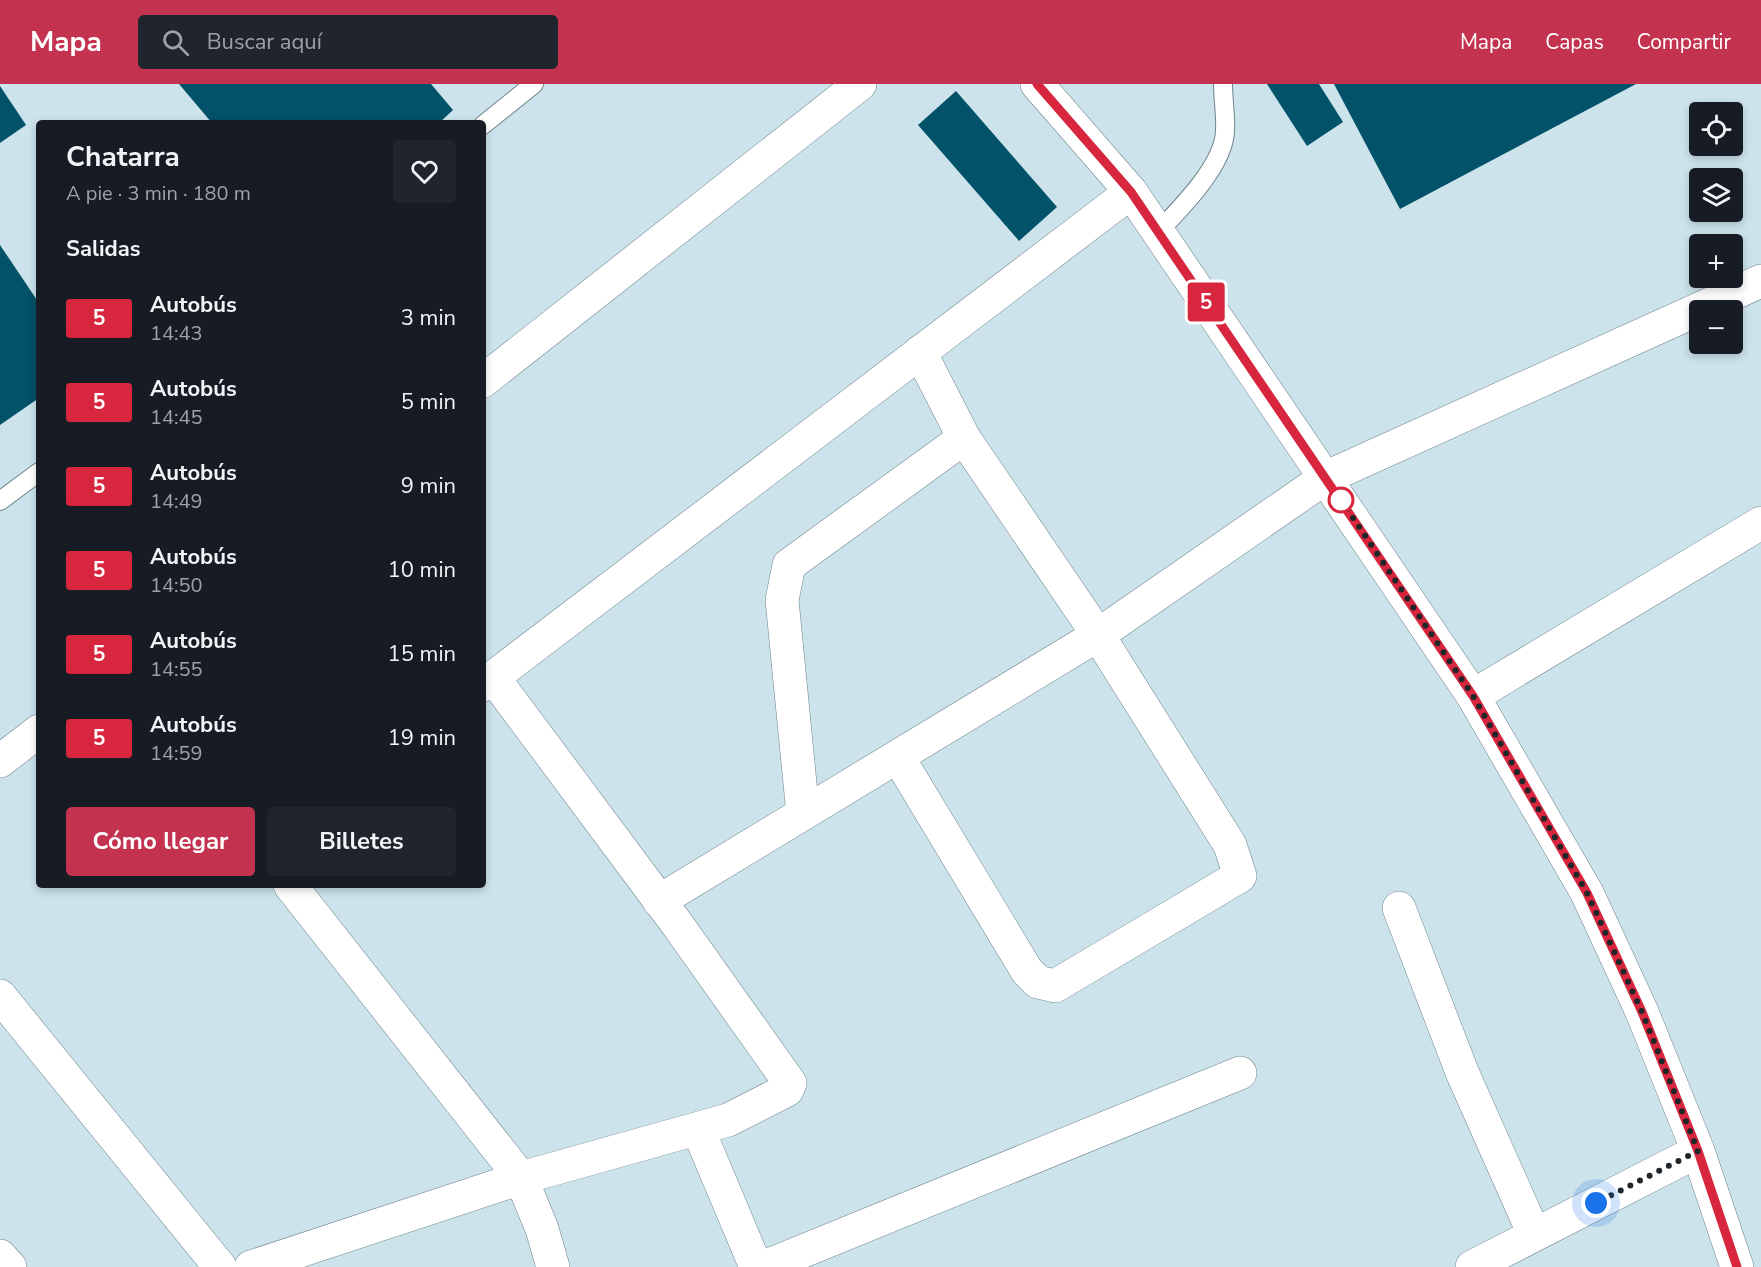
<!DOCTYPE html>
<html lang="es">
<head>
<meta charset="utf-8">
<style>
  body { margin:0; font-family:"Nunito Sans",sans-serif; background:#20242c; color:#f1f3f6; height:100vh; display:flex; flex-direction:column; font-size:22px; white-space:nowrap }
  * { box-sizing:border-box; margin:0 }
  p { font-size:20px; color:#9ea1a6 }
  .icon { flex:none; width:33px; height:33px; fill:none; stroke:currentColor; stroke-width:2; stroke-linecap:round; stroke-linejoin:round }
  .map { position:relative; flex:1; overflow:hidden }
  .panel { position:absolute; left:36px; top:36px; width:450px; height:768px; display:flex; flex-direction:column; background:#171b24; border-radius:6px; box-shadow:0 3px 9px #0003 }
  .panel>* { flex:none }
  .badge { padding:0 12px; border-radius:4px; font-size:21px; line-height:39px }
  .fabs { position:absolute; left:1689px; top:18px; display:grid; gap:12px }
  .fabs a { display:grid; place-items:center; width:54px; height:54px; border-radius:6px; background:#171b24; box-shadow:0 3px 9px #0003; font-size:30px }
  .you { position:absolute; width:30px; height:30px; margin:-15px; border:4px solid #fff; border-radius:50%; background:#1a73e8; box-shadow:0 0 0 9px #1a73e833 }
  .map>.badge { position:absolute; translate:-50% -50%; box-shadow:0 0 0 3px #fff }
  h2 { padding:0 30px; font-size:22px; line-height:54px }
  .round { display:grid; place-items:center; flex:none; width:63px; height:63px; border-radius:6px; background:#20242c }
  .summary { display:flex; align-items:center; justify-content:space-between; height:102px; padding:0 30px }
  h1 { font-size:28px; font-weight:700; line-height:45px }
  .action { display:flex; gap:12px; margin-top:auto; padding:12px 30px }
  .action a { flex:1; height:69px; border-radius:6px; background:#c3334f; color:#fff; font-size:24px; font-weight:700; line-height:69px; text-align:center }
  .action a+a { background:#20242c; color:#f1f3f6 }
  ul { padding:0; list-style:none }
  li { display:flex; align-items:center; gap:18px; height:84px; padding:0 30px }
  li div { flex:1 }
  li b { display:block; font-size:22px }
  li em { font-style:normal }
  li .badge { min-width:66px; font-weight:700; text-align:center }
  header { display:flex; align-items:center; gap:36px; box-sizing:border-box; height:84px; padding:0 30px; background:#c3334f; color:#fff }
  header strong { font-size:28px }
  nav { display:flex; gap:33px; margin-inline-start:auto; font-size:21px }
  .search { width:420px; height:54px; background:#20242c; display:flex; align-items:center; gap:15px; box-sizing:border-box; padding:0 21px; border-radius:6px; color:#9ea1a6; font-size:22px }
  .map>svg:first-child { display:block }
  .building { fill:#025269 }
  .lines { fill:none; stroke-linecap:round; stroke-linejoin:round }
  .service-casing { stroke:#6e838c; stroke-width:20 }
  .minor-casing { stroke:#6e838c; stroke-width:34 }
  .primary-casing { stroke:#6e838c; stroke-width:34 }
  .service { stroke:#fff; stroke-width:18 }
  .minor { stroke:#fff; stroke-width:33 }
  .primary { stroke:#fff; stroke-width:33 }
  .line-casing { stroke:#fff; stroke-width:14 }
  .line { stroke:#d7263d; stroke-width:9 }
  .walk { stroke:#1e262a; stroke-width:6; stroke-dasharray:0 10.8 }
  .stop-dot { fill:#fff; stroke:#d7263d; stroke-width:3 }
</style>
</head>
<body>
<header>
<strong>Mapa</strong>
<div class="search"><svg class="icon" aria-label="search" viewBox="0 0 24 24"><circle cx="10" cy="10" r="6"/><path d="M15 15l6 6"/></svg>Buscar aquí</div>
<nav><a>Mapa</a><a>Capas</a><a>Compartir</a></nav>
</header>
<div class="map">
<svg width="1761" height="1183" viewBox="0 0 1761 1183">
  <rect width="100%" height="100%" fill="#cce3ec"/>
  <g class="building">
    <polygon points="179,0 431,0 453,26 439,39 212,39"/>
    <polygon points="1267,0 1319,0 1343,38 1307,62"/>
    <polygon points="1334,0 1636,0 1400,125"/>
    <polygon points="0,2 26,41 0,59"/>
    <polygon points="956,7 1057,123 1019,157 918,41"/>
    <polygon points="0,161 39,219 39,314 0,341"/>
  </g>
  <g class="lines">
    <g class="service-casing">
      <g id="service">
        <polyline points="483,41 534,0"/>
        <path d="M1158,148c23,-24 66,-67 67,-101 1,-15 -2,-31 -2,-47"/>
        <polyline points="0,417 39,388"/>
      </g>
    </g>
    <g class="minor-casing">
      <g id="minor">
        <polyline points="483,297 860,0"/>
        <polyline points="483,601 1131,108"/>
        <polyline points="1473,612 1761,439"/>
        <polyline points="898,673 1027,887 1038,898 1055,902 1240,792 1230,761 1098,551 964,354 920,268"/>
        <polyline points="0,677 39,647"/>
        <polyline points="803,730 782,516 789,481 964,354"/>
        <polyline points="290,801 521,1094 542,1145 553,1183"/>
        <polyline points="659,817 1098,551 1325,394 1761,197"/>
        <polyline points="1399,824 1462,988 1534,1150"/>
        <polyline points="0,912 220,1183"/>
        <polyline points="698,1045 756,1183"/>
        <polyline points="0,1172 10,1183"/>
        <polyline points="251,1183 521,1094 728,1036 787,1006 790,999 677,840 493,593"/>
        <polyline points="764,1183 1240,989"/>
        <polyline points="1472,1183 1698,1067"/>
      </g>
    </g>
    <g class="primary-casing">
      <polyline id="primary" points="1037,0 1131,108 1473,612 1587,809 1642,928 1698,1067 1737,1183"/>
    </g>
    <use href="#service" class="service"/>
    <use href="#minor" class="minor"/>
    <use href="#primary" class="primary"/>
  </g>
  <g class="lines">
    <g class="line-casing">
      <polyline id="line" points="1037,0 1131,108 1473,612 1587,809 1642,928 1698,1067 1737,1183"/>
    </g>
    <use href="#line" class="line"/>
    <polyline class="walk" points="1341,416 1473,612 1587,809 1642,928 1698,1067 1596,1119"/>
  </g>
  <circle class="stop-dot" cx="1341" cy="416" r="12"/>
</svg>
<div class="fabs">
<a><svg class="icon" aria-label="locate" viewBox="0 0 24 24"><circle cx="12" cy="12" r="6"/><path d="M12 2v4M12 18v4M2 12h4M18 12h4"/></svg></a>
<a><svg class="icon" aria-label="layers" viewBox="0 0 24 24"><path d="M12 4l9 5-9 5-9-5zM3 14l9 5 9-5"/></svg></a>
<a>+</a>
<a>−</a>
</div>
<div class="you" style="left:1596px;top:1119px"></div>
<b class="badge" style="left:1206px;top:218px;background:#d7263d;color:#fff">5</b>
<section class="panel">
<div class="summary"><div><h1>Chatarra</h1><p>A pie · 3 min · 180 m</p></div><a class="round"><svg class="icon" aria-label="heart" viewBox="0 0 24 24"><path d="M12 20l-8-8c-3-5 5-10 8-4 3-6 11-1 8 4z"/></svg></a></div>
<h2>Salidas</h2>
<ul>
<li><span class="badge" style="background:#d7263d;color:#fff">5</span><div><b>Autobús</b><p>14:43</p></div><em>3 min</em></li>
<li><span class="badge" style="background:#d7263d;color:#fff">5</span><div><b>Autobús</b><p>14:45</p></div><em>5 min</em></li>
<li><span class="badge" style="background:#d7263d;color:#fff">5</span><div><b>Autobús</b><p>14:49</p></div><em>9 min</em></li>
<li><span class="badge" style="background:#d7263d;color:#fff">5</span><div><b>Autobús</b><p>14:50</p></div><em>10 min</em></li>
<li><span class="badge" style="background:#d7263d;color:#fff">5</span><div><b>Autobús</b><p>14:55</p></div><em>15 min</em></li>
<li><span class="badge" style="background:#d7263d;color:#fff">5</span><div><b>Autobús</b><p>14:59</p></div><em>19 min</em></li>
</ul>
<div class="action"><a>Cómo llegar</a><a>Billetes</a></div>
</section>
</div>
</body>
</html>
